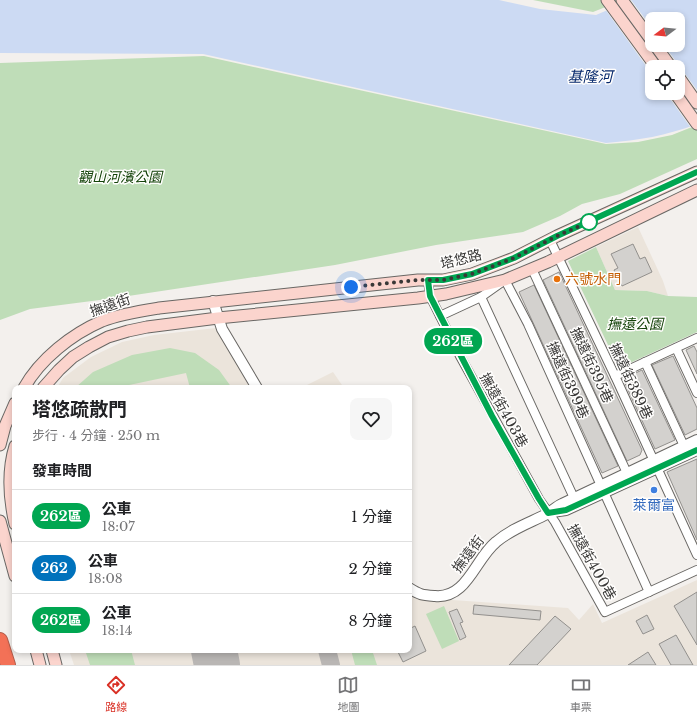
<!DOCTYPE html>
<html lang="zh-TW">
<head>
<meta charset="utf-8">
<style>
  body { margin:0; font-family:"Libre Baskerville","Noto Sans TC",serif; background:#f6f6f6; color:#202124; height:100vh; display:flex; flex-direction:column; font-size:15px; white-space:nowrap }
  * { box-sizing:border-box; margin:0 }
  p { font-size:13px; color:#757577 }
  .icon { flex:none; width:22px; height:22px; fill:none; stroke:currentColor; stroke-width:2; stroke-linecap:round; stroke-linejoin:round }
  .map { position:relative; flex:1; overflow:hidden }
  .sheet { position:absolute; left:12px; top:385px; width:400px; height:268px; display:flex; flex-direction:column; background:#fff; border-radius:8px; box-shadow:0 2px 6px #0003 }
  .sheet>* { flex:none }
  .badge { padding:0 8px; border-radius:13px; font-size:14px; line-height:26px }
  .needle { width:26px; rotate:254deg }
  .buttons { position:absolute; left:645px; top:12px; display:grid; gap:8px }
  .buttons a { display:grid; place-items:center; width:40px; height:40px; border-radius:8px; background:#fff; box-shadow:0 2px 6px #0003; font-size:20px }
  .you { position:absolute; width:20px; height:20px; margin:-10px; border:3px solid #fff; border-radius:50%; background:#1a73e8; box-shadow:0 0 0 6px #1a73e833 }
  .map>.badge { position:absolute; translate:-50% -50%; box-shadow:0 0 0 2px #fff }
  h2 { padding:0 20px; font-size:15px; line-height:36px }
  .round { display:grid; place-items:center; flex:none; width:42px; height:42px; border-radius:8px; background:#f6f6f6 }
  .headline { display:flex; align-items:center; justify-content:space-between; height:68px; padding:0 20px }
  h1 { font-size:19px; font-weight:700; line-height:30px }
  ul { padding:0; list-style:none }
  li { display:flex; align-items:center; gap:12px; height:52px; padding:0 20px; border-top:1px solid #e0e0e0 }
  li div { flex:1 }
  li b { display:block; font-size:15px }
  li em { font-style:normal }
  li .badge { min-width:44px; font-weight:700; text-align:center }
  .tabs { display:flex; justify-content:space-around; align-items:center; height:56px; border-top:1px solid #e0e0e0; background:#fff; font-size:11px; color:#757577 }
  .tabs a { display:grid; justify-items:center; gap:2px }
  .tabs .current { color:#d93025 }
  .map>svg:first-child { display:block }
  .built { fill:#ebe4db }
  .green { fill:#bfddb8 }
  .water { fill:#ccdaf3; fill-rule:evenodd }
  .pier { fill:#f3f0ed }
  .lines { fill:none; stroke-linecap:round; stroke-linejoin:round }
  .taxiway { stroke:#b9b6b4; stroke-width:18 }
  .runway { stroke:#b9b6b4; stroke-width:46 }
  .building { fill:#d3d1ce; stroke:#92908d }
  .minor-casing { stroke:#696764; stroke-width:10 }
  .tertiary-casing { stroke:#696764; stroke-width:12 }
  .secondary-casing { stroke:#696764; stroke-width:13 }
  .motorway-casing { stroke:#b25d4c; stroke-width:16 }
  .minor { stroke:#fff; stroke-width:8 }
  .tertiary { stroke:#fff; stroke-width:10 }
  .secondary { stroke:#fbd4cd; stroke-width:11 }
  .motorway { stroke:#f37157; stroke-width:14 }
  .line-casing { stroke:#fff; stroke-width:9 }
  .line { stroke:#00a651; stroke-width:6 }
  .walk { stroke:#393837; stroke-width:4; stroke-dasharray:0 7.2 }
  .stop-dot { fill:#fff; stroke:#00a651; stroke-width:2 }
  .food-dot { fill:#e8710a; stroke:#fffefd; stroke-width:1.5 }
  .shop-dot { fill:#3f7fe0; stroke:#fffefd; stroke-width:1.5 }
  .labels { text-anchor:middle; dominant-baseline:central; stroke-width:3; stroke-linejoin:round; paint-order:stroke }
  .park-label { font-size:14px; font-style:italic; fill:#134208; stroke:#fffefd }
  .street-label { font-size:14px; fill:#393837; stroke:#fffefd }
  .food-label { font-size:14px; fill:#c56008; stroke:#fffefd; text-anchor:start }
  .shop-label { font-size:14px; fill:#366cbe; stroke:#fffefd }
  .water-label { font-size:15px; font-style:italic; fill:#06286c; stroke:#fffefd }
</style>
</head>
<body>
<div class="map">
<svg width="697" height="665" viewBox="0 0 697 665">
  <rect width="100%" height="100%" fill="#f3f0ed"/>
  <g class="built">
    <polygon points="638,227 663,281 668,296 647,291 615,290 596,247"/>
    <polygon points="216,328 253,388 57,388 63,378 91,357 122,342 154,335"/>
    <polygon points="333,372 344,388 301,388"/>
    <polygon points="697,580 697,665 74,665 69,650 409,650 409,597 568,608 579,620 593,604 602,623"/>
  </g>
  <g class="green">
    <polygon points="533,0 623,0 593,12"/>
    <polygon points="204,56 606,144 638,142 672,135 697,125 697,159 620,194 582,204 560,216 523,232 436,245 335,265 115,298 30,309 0,320 0,63"/>
    <polygon points="596,247 615,290 647,291 668,296 697,297 697,332 619,368 568,261"/>
    <polygon points="170,348 195,353 219,370 232,388 190,388 186,373 115,388 75,388 93,372 132,355"/>
    <polygon points="444,606 459,641 442,649 426,614"/>
    <polygon points="85,650 131,650 135,665 90,665"/>
    <polygon points="351,650 372,650 377,665 355,665"/>
  </g>
  <path class="water" d="M0,0h499l41,9 56,6 35,-15h66v124c-32,12 -57,16 -91,19l-403,-89 -203,-1zM652,19h26v26h-26zM652,67h26v26h-26z"/>
  <polygon class="pier" points="626,0 631,0 652,28 652,45 664,45 697,90 697,126 691,128 666,93 678,93 678,67 652,67 652,74 605,9"/>
  <g class="lines">
    <polyline class="taxiway" points="327,650 331,665"/>
    <polyline class="runway" points="214,650 217,665"/>
  </g>
  <g class="building">
    <polygon points="633,244 640,259 645,257 652,272 622,286 614,270 618,268 611,254"/>
    <polygon points="559,272 642,450 640,455 627,461 543,280"/>
    <polygon points="534,285 618,466 602,473 519,292"/>
    <polygon points="694,346 697,352 697,374 686,350"/>
    <polygon points="673,356 697,408 697,429 685,435 652,365"/>
    <polygon points="642,370 675,440 655,449 623,379"/>
    <polygon points="697,459 697,540 667,472"/>
    <polygon points="697,592 697,645 674,606"/>
    <polygon points="474,605 541,611 540,620 473,614"/>
    <polygon points="457,609 463,622 460,623 466,637 460,640 449,612"/>
    <polygon points="647,615 654,629 643,634 636,621"/>
    <polygon points="555,616 571,629 537,665 509,665"/>
    <polygon points="415,626 426,651 403,662 397,650 409,650 409,629"/>
    <polygon points="676,635 693,665 671,665 659,644"/>
    <polygon points="648,652 656,665 628,665"/>
  </g>
  <g class="lines">
    <g class="minor-casing">
      <g id="minor">
        <polyline points="550,240 615,376 697,555"/>
        <polyline points="532,269 627,473"/>
        <polyline points="428,280 430,296 460,356 539,499 555,522 605,612 697,570"/>
        <polyline points="481,297 574,498"/>
        <polyline points="440,316 481,297 505,280 528,324 649,592"/>
        <polyline points="676,348 697,393"/>
        <polyline points="645,362 684,446"/>
        <polyline points="615,376 697,338"/>
      </g>
    </g>
    <g class="tertiary-casing">
      <g id="tertiary">
        <polyline points="213,301 222,329 257,388"/>
        <polyline points="552,512 566,510 697,450"/>
        <path d="M409,588c11,7 13,7 26,8 32,3 40,-37 61,-54 15,-13 33,-19 51,-28 5,-3 10,-8 15,-10l135,-64"/>
      </g>
    </g>
    <g class="secondary-casing">
      <g id="secondary">
        <polyline points="607,0 656,67"/>
        <polyline points="622,0 652,41"/>
        <polyline points="655,45 671,67"/>
        <polyline points="678,76 697,103"/>
        <polyline points="675,93 697,124"/>
        <path d="M24,388c16,-29 48,-54 78,-67 18,-7 38,-10 57,-13l259,-28h25l29,-6 42,-16 43,-22 140,-64"/>
        <polyline points="43,388 59,370 73,357 89,347 108,337 128,331 147,327 218,318 418,298 446,294 505,280 548,262 697,190"/>
        <polyline points="0,445 5,426 15,403"/>
        <path d="M15,446c-8,26 -6,52 0,78"/>
        <polyline points="0,521 15,576"/>
        <polyline points="36,650 40,665"/>
        <polyline points="52,650 56,665"/>
      </g>
    </g>
    <g class="motorway-casing">
      <polyline id="motorway" points="0,640 8,665"/>
    </g>
    <use href="#minor" class="minor"/>
    <use href="#tertiary" class="tertiary"/>
    <use href="#secondary" class="secondary"/>
    <use href="#motorway" class="motorway"/>
  </g>
  <g class="lines">
    <g class="line-casing">
      <polyline id="line" points="697,172 557,236 514,258 472,274 443,280 428,280 430,296 492,416 539,499 548,513 566,510 697,450"/>
    </g>
    <use href="#line" class="line"/>
    <polyline class="walk" points="351,287 418,280 443,280 472,274 514,258 557,236 589,222"/>
  </g>
  <circle class="stop-dot" cx="589" cy="222" r="8"/>
  <circle class="food-dot" cx="557" cy="279" r="4"/>
  <circle class="shop-dot" cx="654" cy="490" r="4"/>
  <g class="labels">
    <g class="park-label">
      <text x="120" y="177">觀山河濱公園</text>
      <text x="635" y="324">撫遠公園</text>
    </g>
    <g class="street-label">
      <text transform="translate(461 259) rotate(-14)">塔悠路</text>
      <text transform="translate(110 305) rotate(-19)">撫遠街</text>
      <text transform="translate(592 365) rotate(65)">撫遠街395巷</text>
      <text transform="translate(568 380) rotate(66)">撫遠街399巷</text>
      <text transform="translate(631 381) rotate(65)">撫遠街389巷</text>
      <text transform="translate(504 410) rotate(61)">撫遠街403巷</text>
      <text transform="translate(468 554) rotate(-53)">撫遠街</text>
      <text transform="translate(592 562) rotate(61)">撫遠街400巷</text>
    </g>
    <g class="food-label">
      <text x="565" y="279">六號水門</text>
    </g>
    <g class="shop-label">
      <text x="654" y="505">萊爾富</text>
    </g>
    <g class="water-label">
      <text x="590" y="76">基隆河</text>
    </g>
  </g>
</svg>
<div class="buttons">
<a><svg class="needle" viewBox="-14 -14 28 28"><path d="M0-13l5 13h-10z" fill="#e53935"/><path d="M0 13l5-13h-10z" fill="#757577"/></svg></a>
<a><svg class="icon" aria-label="locate" viewBox="0 0 24 24"><circle cx="12" cy="12" r="6"/><path d="M12 2v4M12 18v4M2 12h4M18 12h4"/></svg></a>
</div>
<div class="you" style="left:351px;top:287px"></div>
<b class="badge" style="left:453px;top:341px;background:#00a651;color:#fff">262區</b>
<section class="sheet">
<div class="headline"><div><h1>塔悠疏散門</h1><p>步行 · 4 分鐘 · 250 m</p></div><a class="round"><svg class="icon" aria-label="heart" viewBox="0 0 24 24"><path d="M12 20l-8-8c-3-5 5-10 8-4 3-6 11-1 8 4z"/></svg></a></div>
<h2>發車時間</h2>
<ul>
<li><span class="badge" style="background:#00a651;color:#fff">262區</span><div><b>公車</b><p>18:07</p></div><em>1 分鐘</em></li>
<li><span class="badge" style="background:#0072bc;color:#fff">262</span><div><b>公車</b><p>18:08</p></div><em>2 分鐘</em></li>
<li><span class="badge" style="background:#00a651;color:#fff">262區</span><div><b>公車</b><p>18:14</p></div><em>8 分鐘</em></li>
</ul>
</section>
</div>
<nav class="tabs">
<a class="current"><svg class="icon" aria-label="directions" viewBox="0 0 24 24"><path d="M12 3l9 9-9 9-9-9zM9 14v-3h6M13 9l2 2-2 2"/></svg>路線</a>
<a><svg class="icon" aria-label="map" viewBox="0 0 24 24"><path d="M3 6l6-2 6 2 6-2v14l-6 2-6-2-6 2zM9 4v14M15 6v14"/></svg>地圖</a>
<a><svg class="icon" aria-label="tickets" viewBox="0 0 24 24"><path d="M3 7h18v10H3zM15 7v10"/></svg>車票</a>
</nav>
</body>
</html>
